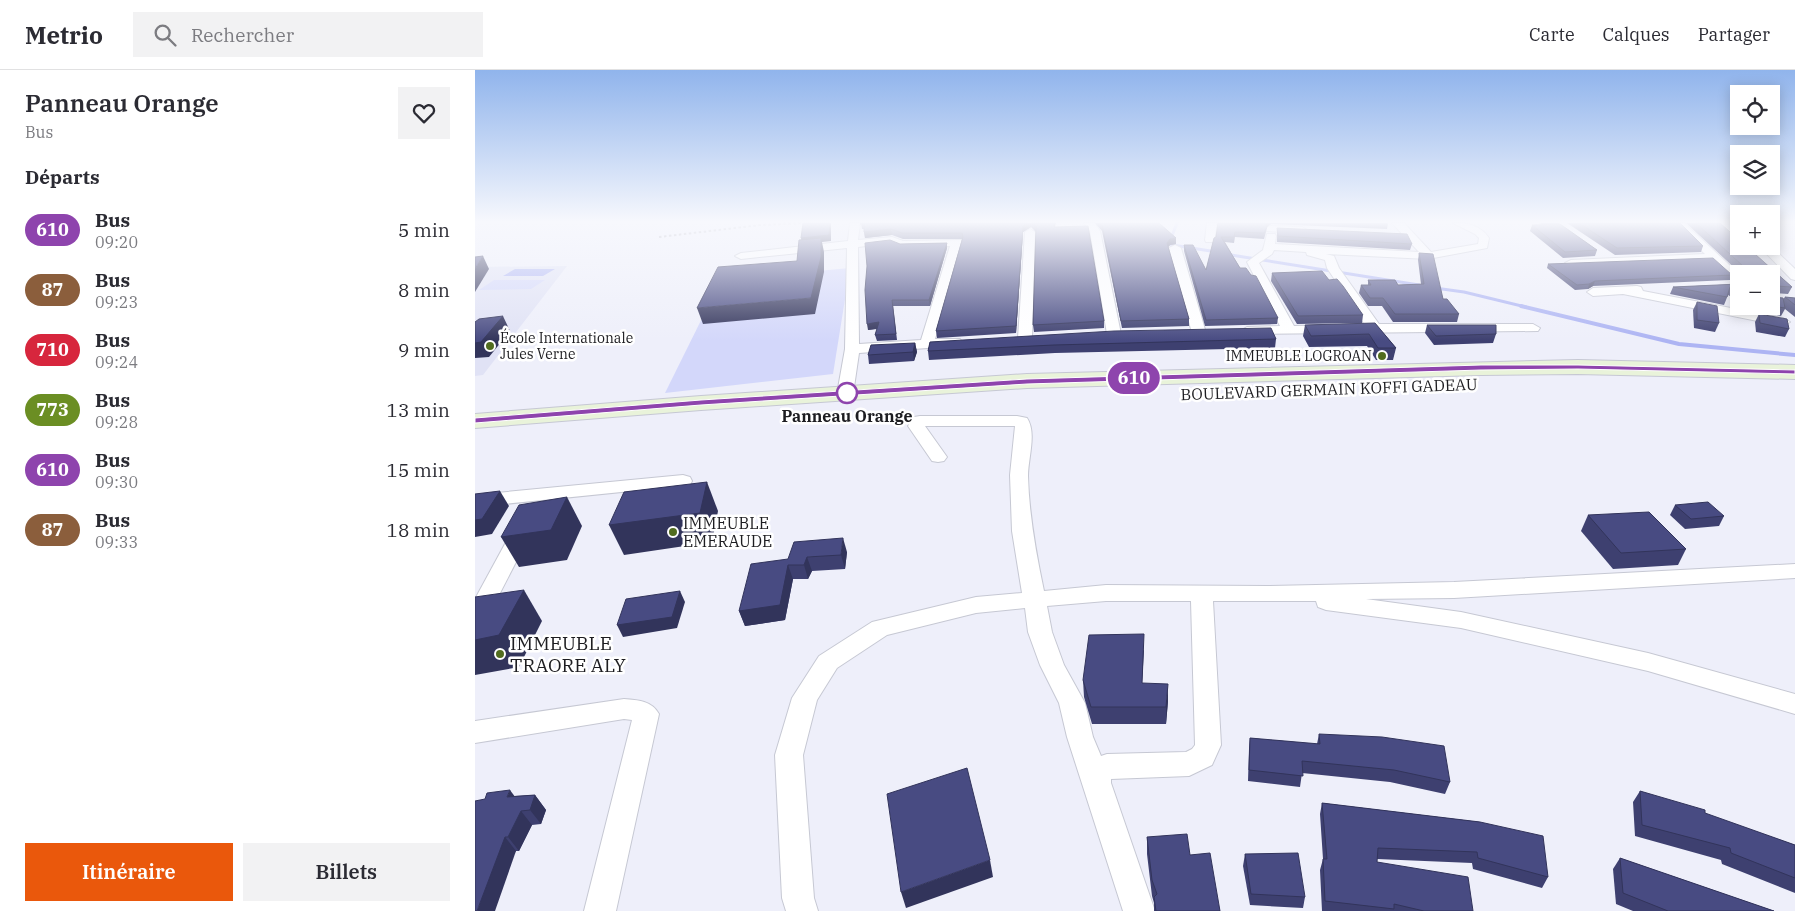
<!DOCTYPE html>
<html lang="fr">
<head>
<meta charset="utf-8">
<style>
  body { margin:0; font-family:"IBM Plex Serif",serif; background:#f2f2f3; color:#2b2b33; height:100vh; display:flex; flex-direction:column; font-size:19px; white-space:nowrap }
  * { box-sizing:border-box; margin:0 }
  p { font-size:16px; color:#7c7c81 }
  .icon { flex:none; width:28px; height:28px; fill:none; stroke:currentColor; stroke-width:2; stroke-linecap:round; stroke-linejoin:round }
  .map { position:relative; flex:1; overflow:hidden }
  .drawer { display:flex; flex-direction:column; background:#fff; width:475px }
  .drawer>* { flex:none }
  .badge { padding:0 10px; border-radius:16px; font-size:18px; line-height:32px }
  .tools { position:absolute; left:1255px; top:15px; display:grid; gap:10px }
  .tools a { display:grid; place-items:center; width:50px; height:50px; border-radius:0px; background:#fff; box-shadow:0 2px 12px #0003; font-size:25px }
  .map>.badge { position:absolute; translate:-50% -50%; box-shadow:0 0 0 2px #fff }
  h2 { padding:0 25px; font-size:19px; line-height:45px }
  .round { display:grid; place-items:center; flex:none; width:52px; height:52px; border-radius:0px; background:#f2f2f3 }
  .headline { display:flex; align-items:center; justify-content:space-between; height:85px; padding:0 25px }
  h1 { font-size:24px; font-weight:600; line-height:38px }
  .action { display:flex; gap:10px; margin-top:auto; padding:10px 25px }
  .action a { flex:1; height:58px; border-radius:0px; background:#ea580c; color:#fff; font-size:20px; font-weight:600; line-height:58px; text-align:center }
  .action a+a { background:#f2f2f3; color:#2b2b33 }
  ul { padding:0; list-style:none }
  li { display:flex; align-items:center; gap:15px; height:60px; padding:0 25px }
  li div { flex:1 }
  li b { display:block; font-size:19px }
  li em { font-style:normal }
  li .badge { min-width:55px; font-weight:700; text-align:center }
  header { display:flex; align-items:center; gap:30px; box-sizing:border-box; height:70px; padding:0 25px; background:#fff; border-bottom:1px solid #e1e1e2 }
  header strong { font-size:24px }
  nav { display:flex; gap:28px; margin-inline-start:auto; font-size:18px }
  .search { width:350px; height:45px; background:#f2f2f3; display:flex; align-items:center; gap:12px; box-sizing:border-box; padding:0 18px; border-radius:0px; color:#7c7c81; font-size:19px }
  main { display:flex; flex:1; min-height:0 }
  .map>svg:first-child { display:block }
  .built { fill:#e0e2f5 }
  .green { fill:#d3d7fa }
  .water { fill:#adb4f3 }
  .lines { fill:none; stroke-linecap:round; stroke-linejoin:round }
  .stream-far1 { stroke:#adb4f3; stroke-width:3 }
  .stream { stroke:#adb4f3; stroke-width:4 }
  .street-casing { stroke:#c6c8d3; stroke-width:2 }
  .secondary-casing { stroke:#c6c8d3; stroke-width:2 }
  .path { stroke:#8f8f97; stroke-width:2; stroke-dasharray:2.5 2.5; stroke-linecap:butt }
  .street { fill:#fff; fill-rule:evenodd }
  .secondary { fill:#e9f3da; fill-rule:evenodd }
  .wall { fill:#3e4070 }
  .shaded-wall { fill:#32345b }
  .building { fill:#484b82; stroke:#32345b }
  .line { fill:#8e44ad; stroke:#fff }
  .poi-dot { fill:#516c1e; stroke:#fff; stroke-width:2 }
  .stop-dot { fill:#fff; stroke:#8e44ad; stroke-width:2.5 }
  .labels { text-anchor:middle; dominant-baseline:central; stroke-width:5; stroke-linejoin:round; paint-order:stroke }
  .far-poi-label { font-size:14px; fill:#1d1d21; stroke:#fff; text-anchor:start }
  .street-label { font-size:16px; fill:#1d1d21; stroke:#fff }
  .stop-label { font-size:16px; font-weight:bold; fill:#1d1d21; stroke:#fff }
  .poi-label { font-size:16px; fill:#1d1d21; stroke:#fff; text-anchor:start }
  .near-poi-label { font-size:19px; fill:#1d1d21; stroke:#fff; text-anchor:start }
</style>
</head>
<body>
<header>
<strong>Metrio</strong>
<div class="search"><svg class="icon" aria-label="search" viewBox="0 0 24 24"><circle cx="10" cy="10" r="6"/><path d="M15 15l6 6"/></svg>Rechercher</div>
<nav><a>Carte</a><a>Calques</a><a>Partager</a></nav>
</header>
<main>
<section class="drawer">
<div class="headline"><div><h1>Panneau Orange</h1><p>Bus</p></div><a class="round"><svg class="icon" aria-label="heart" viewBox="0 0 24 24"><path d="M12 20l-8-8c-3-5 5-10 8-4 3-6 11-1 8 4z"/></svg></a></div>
<h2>Départs</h2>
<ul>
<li><span class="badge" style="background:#8e44ad;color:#fff">610</span><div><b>Bus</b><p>09:20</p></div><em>5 min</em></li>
<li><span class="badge" style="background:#8b5e3c;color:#fff">87</span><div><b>Bus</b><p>09:23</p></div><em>8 min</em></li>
<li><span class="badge" style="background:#d7263d;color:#fff">710</span><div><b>Bus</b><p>09:24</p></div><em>9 min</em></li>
<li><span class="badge" style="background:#6b8e23;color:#fff">773</span><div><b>Bus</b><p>09:28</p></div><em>13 min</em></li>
<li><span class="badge" style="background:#8e44ad;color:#fff">610</span><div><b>Bus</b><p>09:30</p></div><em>15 min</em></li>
<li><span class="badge" style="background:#8b5e3c;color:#fff">87</span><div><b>Bus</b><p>09:33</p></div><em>18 min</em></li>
</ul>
<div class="action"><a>Itinéraire</a><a>Billets</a></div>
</section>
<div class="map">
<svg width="1320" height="841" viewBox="0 0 1320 841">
  <rect width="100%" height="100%" fill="#eeeffa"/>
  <polygon class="built" points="92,196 8,305 0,306 0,197"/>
  <g class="green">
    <polygon points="375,198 358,304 190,323 246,210"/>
    <polygon points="19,210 70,210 56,219 4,220"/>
  </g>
  <polygon class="water" points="40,199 80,199 68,206 28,206"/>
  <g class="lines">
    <g class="stream-far1">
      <polyline points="695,171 702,153"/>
      <polyline points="691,174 742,182"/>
      <polyline points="750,184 944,215"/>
      <polyline points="960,218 989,222 1051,237"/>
    </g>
    <polyline class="stream" points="1046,236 1204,274 1320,285"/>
    <g class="street-casing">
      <g id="street">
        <path d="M375,153h10l-2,17 34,-3 11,4 58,-1 1,2 -27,97h25l2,3 -2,3 -5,1 -96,7 -6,41 -2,3h-12l-2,-3 8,-45 2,-101 -106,11 -6,-3 6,-3 107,-12zM416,173l10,4 49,-1 -29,94 -62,4 -1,-97z"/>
        <polygon points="609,153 619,153 625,161 646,264 644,267 634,267 632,264 615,161"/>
        <polygon points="732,153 742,153 739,172 731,172 730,170"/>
        <path d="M917,153h12l27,29 47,-8 1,-6 -4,-4 -22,-11c15,0 27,2 36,15l-2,10 -59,11 -102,-5 8,2 5,12 40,56h154l7,4 -2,3 -296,3 -2,-3 7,-4 33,-1 -33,-64 16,-12 4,-16h8l1,2 -1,8 144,8zM799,180l32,2 1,3 18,5 2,8 38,57 -71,1 -35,-63 13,-9z"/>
        <polygon points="1198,153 1209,153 1264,204 1264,214 1260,213 1237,191 1096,196 1090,193 1096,190 1230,184"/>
        <polygon points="796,156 827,157 832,160 827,163 792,161 791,159 792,157"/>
        <polygon points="555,159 560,162 557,268 550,272 543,268 550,162"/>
        <polygon points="700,175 706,178 731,263 729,266 724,267 717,263 694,178"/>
        <polygon points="1284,176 1296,176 1320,199 1320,210 1316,209"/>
        <polygon points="1162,216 1166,217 1168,221 1308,248 1315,252 1308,256 1148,224 1118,226 1112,222 1118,218"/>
        <path d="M445,346h97l10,2c10,15 1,40 1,58 1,39 8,77 16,115l62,-6 161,1 187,-4 341,-18v14l-341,20 -88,1 95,13 187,41 147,41v20l-147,-43 -187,-43 -135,-18 -8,-3 -2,-6h-103l8,144 -9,20 -23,11 -78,3v4l44,128h-32l-56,-174 -8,-34 -19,-38 -12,-33 -3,-24 -49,5 -89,22 -50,33 -20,32 -14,55 11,143 4,13h-32l-4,-13 -7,-143 17,-57 27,-42 53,-34 104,-25 46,-4 -10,-62 -2,-56 5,-49h-90l22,31 -3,4 -6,1 -6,-1 -24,-35 6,-9zM631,531h85l4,144 -3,4 -6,3 -79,2 -6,2 -8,-19 -8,-34 -21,-38 -12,-33 -5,-26z"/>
        <polygon points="208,405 215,407 217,411 215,415 0,437 0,425"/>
        <polygon points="47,455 54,457 57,461 8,556 0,558 0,529 37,461 40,457"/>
        <path d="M149,629c14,1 28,2 35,15l-43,197h-32l48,-191 -8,-1 -149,24v-22z"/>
      </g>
    </g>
    <g class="secondary-casing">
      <polygon id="secondary" points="1103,290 1320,295 1320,309 1103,304 1006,305 552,318 226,340 0,358 0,344 226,326 552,304"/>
    </g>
    <polyline class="path" points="184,167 285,155 330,153"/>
    <use href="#street" class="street"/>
    <use href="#secondary" class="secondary"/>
  </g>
  <g class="wall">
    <polygon points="386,153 581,153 580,157 629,251 629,258 559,262 558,255 561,162 556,157 548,162 541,263 462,268 461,261 487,169 428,169 417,165 390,168 389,159 387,159"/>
    <polygon points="620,153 684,153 701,174 695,175 693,177 714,249 714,256 647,258 627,161"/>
    <polygon points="743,153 912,153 913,154 912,159 796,154 792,157 791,162 789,169 760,167 759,173 750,172 765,198 803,248 802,254 730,256 709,181 709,175 731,200 741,167"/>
    <polygon points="1064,153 1084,153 1084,154 1122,180 1120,186 1088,188 1055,161 1057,155 1069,155"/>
    <polygon points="1092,153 1205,153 1228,176 1226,182 1140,185"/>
    <polygon points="1211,153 1245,153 1317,217 1313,224 1298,223 1298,227 1308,229 1310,227 1320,228 1320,247 1310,239 1306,246 1279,240 1278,236 1296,236 1296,204 1265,204 1265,203"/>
    <polygon points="802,158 937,174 935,180 802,172"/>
    <polygon points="472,173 472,178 455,236 418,236 422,270 402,271 400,265 402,259 393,260 425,174"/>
    <polygon points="944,183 968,229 984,244 982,252 918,252 907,236 893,236 884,223 886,215 893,215 893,210 923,215 946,214 943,190"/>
    <polygon points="1073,194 1257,205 1255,210 1118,216 1113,219 1100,220 1072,198"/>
    <polygon points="797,203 854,210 888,245 887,253 822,254 796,211"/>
    <polygon points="1264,214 1264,231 1253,225 1249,235 1195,224 1198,217"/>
    <polygon points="1222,232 1244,253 1240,262 1219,258 1218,240"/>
    <polygon points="1284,244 1314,259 1310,267 1281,262 1280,252"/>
    <polygon points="900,253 921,278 918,290 901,290 892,276 834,277 828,266 830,255"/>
    <polygon points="952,255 1021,264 1018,273 959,275 950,263"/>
    <polygon points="801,269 800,278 580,283 454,290 453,281 455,272"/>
    <polygon points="440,273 442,282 439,291 394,294 393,285"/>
    <polygon points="1200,435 1249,446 1244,456 1210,459 1195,445"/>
    <polygon points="1113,445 1211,479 1203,495 1138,499 1106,461"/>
    <polygon points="372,482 370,499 337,501 333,509 318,509 310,550 270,556 264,541 313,489"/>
    <polygon points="669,580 667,613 693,631 691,654 617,654 609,627 608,610"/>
    <polygon points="844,664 975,712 970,724 915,712 827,703 825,717 773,711 774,679 775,668 842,674"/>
    <polygon points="1165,721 1320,775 1320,823 1247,794 1246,790 1160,766 1158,732"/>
    <polygon points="60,725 71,740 66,754 57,755 44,781 41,781 0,841 40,726"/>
    <polygon points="847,733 1005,752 1073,807 1067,818 998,799 997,793 902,789 902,792 998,841 847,841 845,800 848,789 845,744"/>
    <polygon points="672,767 715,785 745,841 679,841 679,833 677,826 672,784"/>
    <polygon points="770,784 830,827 828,838 775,835 768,796"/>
    <polygon points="1145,788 1299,841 1158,841 1141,834 1138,799"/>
  </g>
  <g class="shaded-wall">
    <polygon points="355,153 356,153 356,171 347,172 349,182 349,202 340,244 228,254 222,238 336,228 326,168"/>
    <polygon points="553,153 556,153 556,157 548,162 541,263 541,256 548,156"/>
    <polygon points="790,153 796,153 796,154 789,158"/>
    <polygon points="416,159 417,165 390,168 389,162"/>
    <polygon points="701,168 701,174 695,175 692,178 692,173 695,169"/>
    <polygon points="472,173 472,178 455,236 454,230"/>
    <polygon points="8,186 14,199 0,222 0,199"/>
    <polygon points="1120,211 1118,216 1113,219 1114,214"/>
    <polygon points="28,246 35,261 14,287 0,288 0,273"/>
    <polygon points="404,252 406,258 393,260 392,254"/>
    <polygon points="440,273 442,282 439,291 438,282"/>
    <polygon points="232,412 243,441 237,472 149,485 134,455"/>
    <polygon points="25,421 34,436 17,464 0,467 0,450"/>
    <polygon points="92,427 107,456 92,490 44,497 26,467"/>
    <polygon points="368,468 372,482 370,499 366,485"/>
    <polygon points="332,487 337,501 333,509 329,495"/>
    <polygon points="313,495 318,509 310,550 270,556 264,541"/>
    <polygon points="49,520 67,551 44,597 0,605 0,570"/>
    <polygon points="205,521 210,532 202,558 148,567 142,555"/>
    <polygon points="693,614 693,631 691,654 691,637"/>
    <polygon points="35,720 46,735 32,727"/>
    <polygon points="60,725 71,740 66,754 55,740"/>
    <polygon points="46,741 57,755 44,781 33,767"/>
    <polygon points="30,767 41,781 20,841 2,841"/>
    <polygon points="515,790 518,807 431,838 426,822"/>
  </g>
  <g class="building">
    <polygon points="328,153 355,153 354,165 326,168"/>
    <polygon points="386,153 553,153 548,156 541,256 461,261 488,167 487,163 427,163 416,159 389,162 389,154 385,154"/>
    <polygon points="557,153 580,153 579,157 613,156 629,251 558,255 561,156"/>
    <polygon points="625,153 684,153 701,168 695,169 692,173 714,249 646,251 627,155"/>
    <polygon points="743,153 790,153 792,157 789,163 760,162 759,167 746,167 765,198 771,198 776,205 781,206 803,248 731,250 709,175 718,175 731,200 739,168 741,167"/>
    <polygon points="1104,153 1205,153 1228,176 1142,178"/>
    <polygon points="1221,153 1245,153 1264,170 1264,176 1271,176 1317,217 1300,216 1298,218 1298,227 1308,228 1310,238 1296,236 1296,204 1269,204 1268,196"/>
    <polygon points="1085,154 1122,180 1090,182 1057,155"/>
    <polygon points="802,158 932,164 937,174 803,166"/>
    <polygon points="346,168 346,187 336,228 222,238 243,197 322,191 324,170"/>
    <polygon points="415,170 425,174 472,173 454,230 417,230 421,264 400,265 404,252 392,254 390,220 392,196 390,173"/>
    <polygon points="944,183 958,184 968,229 972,229 984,244 920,244 908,228 895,228 886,215 896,215 893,210 920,210 923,215 949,214"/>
    <polygon points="8,186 0,199 0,187"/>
    <polygon points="1238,188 1257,205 1120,211 1114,214 1102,215 1073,194"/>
    <polygon points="847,201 854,210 862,209 868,216 888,245 823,246 797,203"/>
    <polygon points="1264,214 1264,222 1255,217 1252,227 1198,217"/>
    <polygon points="1310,227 1320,228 1320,235"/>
    <polygon points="1222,232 1242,236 1244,253 1222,250"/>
    <polygon points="1284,244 1312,249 1314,259 1285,253"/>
    <polygon points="28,246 6,272 0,273 0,252 4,249"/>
    <polygon points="900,253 921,278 903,278 894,264 836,266 830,255"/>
    <polygon points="952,255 1021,255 1021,264 961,266"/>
    <polygon points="796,258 801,269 579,275 453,281 455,272 639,261"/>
    <polygon points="440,273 438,282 393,285 396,275"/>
    <polygon points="232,412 225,443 134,455 149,422"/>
    <polygon points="25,421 7,449 0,450 0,424"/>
    <polygon points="92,427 76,460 26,467 44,435"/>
    <polygon points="1233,432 1249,446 1216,449 1200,435"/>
    <polygon points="1174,442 1211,479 1146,483 1113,445"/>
    <polygon points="368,468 366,485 332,487 329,495 313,495 305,535 264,541 276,494 313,489 319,472"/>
    <polygon points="49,520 24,565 0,570 0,527"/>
    <polygon points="205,521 197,547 142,555 151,529"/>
    <polygon points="669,564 667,613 693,614 691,637 616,637 608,610 614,565"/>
    <polygon points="844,664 907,667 969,676 975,712 919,700 827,691 828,706 774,700 775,668 845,674"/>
    <polygon points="492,698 515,790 426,822 412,724"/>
    <polygon points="35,720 32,727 60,725 55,740 46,741 33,767 30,767 2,841 0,841 0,731 10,729 12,723"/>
    <polygon points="1165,721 1230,740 1230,743 1320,775 1320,808 1256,783 1255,778 1167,755"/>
    <polygon points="847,733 1005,752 1068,766 1073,807 1003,788 1002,782 903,778 902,792 993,807 998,841 949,841 919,834 919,839 850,831 848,789 852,789"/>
    <polygon points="712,764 715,785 735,783 745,841 681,841 679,827 682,824 677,810 672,767"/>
    <polygon points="823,783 830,827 776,824 770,784"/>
    <polygon points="1145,788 1299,841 1193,841 1148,823"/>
  </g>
  <linearGradient id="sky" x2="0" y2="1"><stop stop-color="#90b4ec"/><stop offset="0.56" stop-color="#f7f8fd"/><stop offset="1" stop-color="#f7f8fd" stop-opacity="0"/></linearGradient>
  <rect width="1320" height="271" fill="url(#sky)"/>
  <polygon class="line" points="1006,295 1103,295 1320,300 1320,304 1103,299 1006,300 552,314 226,335 0,353 0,348 226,330 552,309"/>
  <g class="poi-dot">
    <circle cx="15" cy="276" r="5"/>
    <circle cx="907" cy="286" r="5"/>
    <circle cx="198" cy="462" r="5"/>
    <circle cx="25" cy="584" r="5"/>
  </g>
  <circle class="stop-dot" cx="372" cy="323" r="10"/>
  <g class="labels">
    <g class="far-poi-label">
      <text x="25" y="268">École Internationale<tspan x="25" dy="16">Jules Verne</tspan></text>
      <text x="897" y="286" text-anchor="end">IMMEUBLE LOGROAN</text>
    </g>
    <g class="street-label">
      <text transform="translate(854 319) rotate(-2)">BOULEVARD GERMAIN KOFFI GADEAU</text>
    </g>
    <g class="stop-label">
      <text x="372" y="346">Panneau Orange</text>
    </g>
    <g class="poi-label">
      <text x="208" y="453">IMMEUBLE<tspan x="208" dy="18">EMERAUDE</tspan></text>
    </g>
    <g class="near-poi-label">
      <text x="35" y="573">IMMEUBLE<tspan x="35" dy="22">TRAORE ALY</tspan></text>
    </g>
  </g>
</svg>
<div class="tools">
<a><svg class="icon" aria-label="locate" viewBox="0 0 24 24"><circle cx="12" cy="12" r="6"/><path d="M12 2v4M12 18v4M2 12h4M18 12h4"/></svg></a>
<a><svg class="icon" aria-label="layers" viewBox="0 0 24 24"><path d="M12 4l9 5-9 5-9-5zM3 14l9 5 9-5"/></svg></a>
<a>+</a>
<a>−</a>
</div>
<b class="badge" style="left:659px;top:308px;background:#8e44ad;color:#fff">610</b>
</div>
</main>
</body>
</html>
